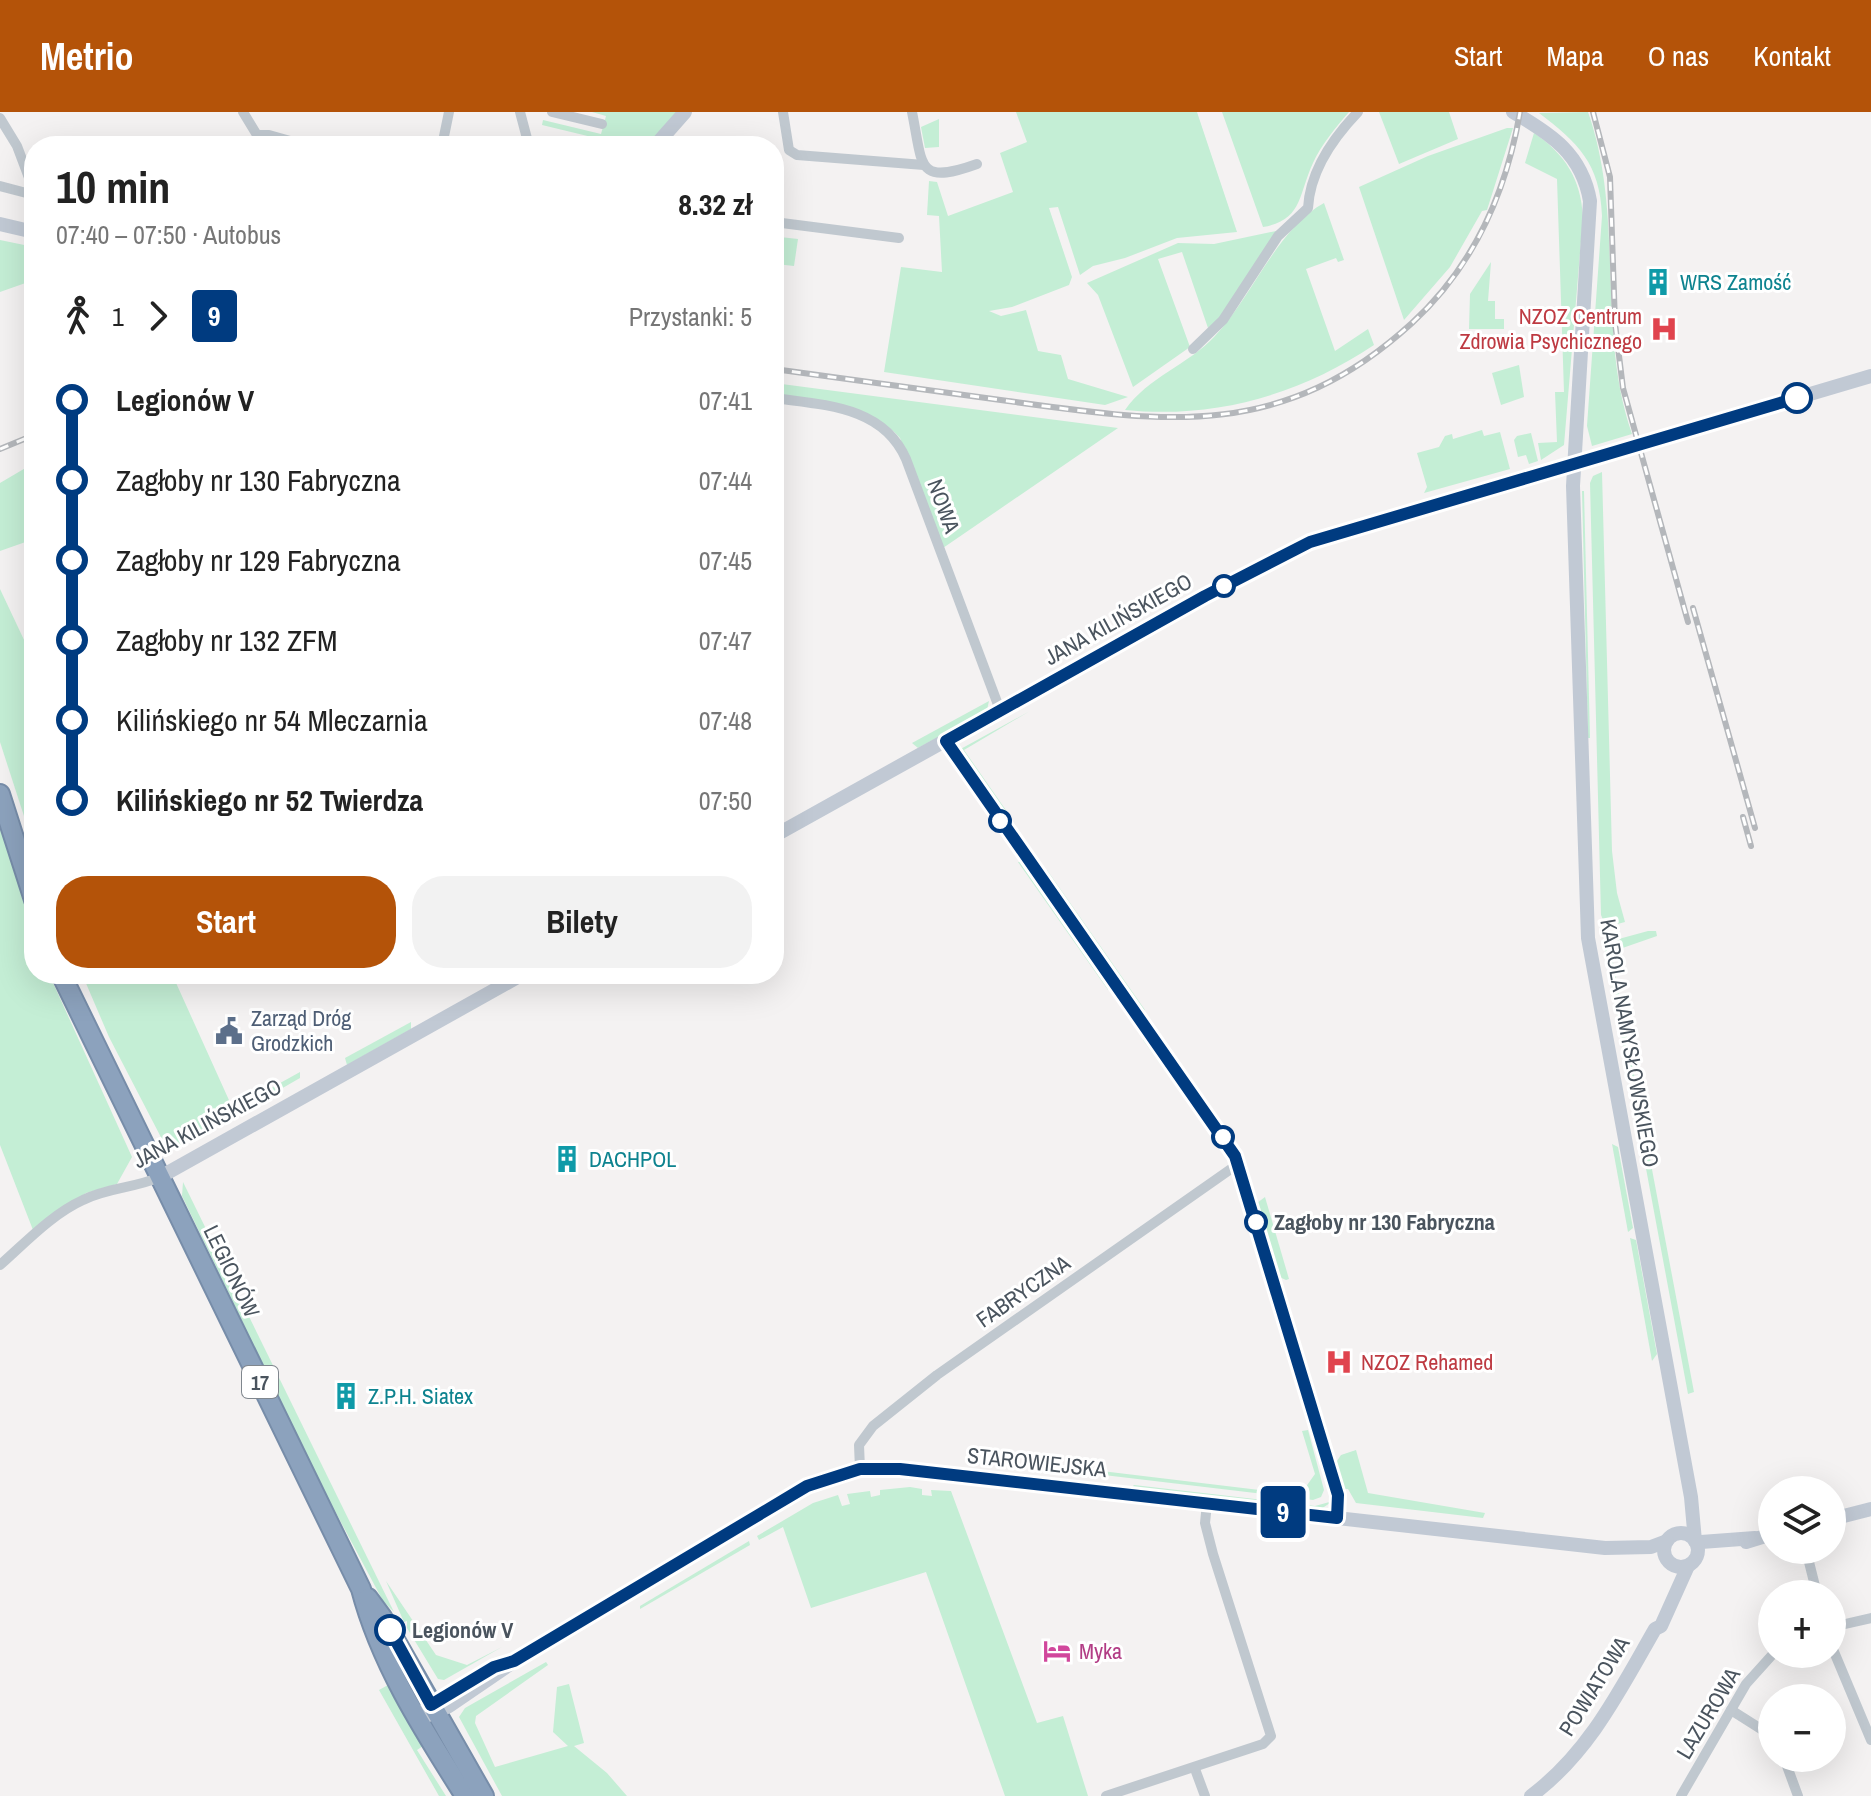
<!DOCTYPE html>
<html lang="pl">
<head>
<meta charset="utf-8">
<style>
  body { margin:0; font-family:"Archivo Narrow",sans-serif; background:#f2f2f2; color:#222; height:100vh; display:flex; flex-direction:column; font-size:30px; white-space:nowrap }
  * { box-sizing:border-box; margin:0 }
  p { font-size:26px; color:#767676 }
  .icon { flex:none; width:44px; height:44px; fill:none; stroke:currentColor; stroke-width:2; stroke-linecap:round; stroke-linejoin:round }
  .map { position:relative; flex:1; overflow:hidden }
  .panel { position:absolute; left:24px; top:24px; width:760px; height:848px; display:flex; flex-direction:column; background:#fff; border-radius:32px; box-shadow:0 8px 32px #0002 }
  .panel>* { flex:none }
  .badge { padding:0 16px; border-radius:6px; font-size:28px; line-height:52px }
  .tools { position:absolute; left:1758px; top:1364px; display:grid; gap:16px }
  .tools a { display:grid; place-items:center; width:88px; height:88px; border-radius:50%; background:#fff; box-shadow:0 8px 32px #0002; font-size:40px }
  .map>.badge { position:absolute; translate:-50% -50%; box-shadow:0 0 0 4px #fff }
  .legs { display:flex; align-items:center; gap:12px; height:88px; padding:0 32px; font-size:26px }
  .legs p { margin-inline-start:auto }
  .headline { display:flex; align-items:center; justify-content:space-between; height:136px; padding:0 32px }
  h1 { font-size:44px; font-weight:700; line-height:60px }
  .cta { display:flex; gap:16px; margin-top:auto; padding:16px 32px }
  .cta a { flex:1; height:92px; border-radius:32px; background:#b45309; color:#fff; font-size:32px; font-weight:700; line-height:92px; text-align:center }
  .cta a+a { background:#f2f2f2; color:#222 }
  ul { padding:0 32px; list-style:none }
  li { display:flex; align-items:center; gap:28px; height:80px; font-size:30px }
  li i { display:grid; place-items:center; width:12px; height:100%; margin:0 10px; background:currentColor }
  li i::after { content:''; width:20px; height:20px; margin:-10px; border:6px solid; border-radius:50%; background:#fff }
  li p { margin-inline-start:auto }
  li:first-child i { background:linear-gradient(#0000 50%,currentColor 0) }
  li:last-child i { background:linear-gradient(currentColor 50%,#0000 0) }
  header { display:flex; align-items:center; gap:48px; box-sizing:border-box; height:112px; padding:0 40px; background:#b45309; color:#fff }
  header strong { font-size:38px }
  nav { display:flex; gap:44px; margin-inline-start:auto; font-size:28px }
  .map>svg:first-child { display:block }
  .green { fill:#c4eed5 }
  .lines { fill:none; stroke-linecap:round; stroke-linejoin:round }
  .highway-casing { stroke:#778da9; stroke-width:22 }
  .street { stroke:#c0c8cf; stroke-width:10 }
  .secondary { stroke:#c1c9d4; stroke-width:14 }
  .highway { stroke:#8ca2bd; stroke-width:18 }
  .rail-casing { stroke:#b4b7bb; stroke-width:6 }
  .rail { stroke:#fff; stroke-width:3; stroke-dasharray:9; stroke-linecap:butt }
  .line-1-casing { stroke:#fff; stroke-width:18 }
  .line-1 { stroke:#003b80; stroke-width:12 }
  .stop-1-dot { fill:#fff; stroke:#003b80; stroke-width:4 }
  .labels { text-anchor:middle; dominant-baseline:central; stroke-width:6; stroke-linejoin:round; paint-order:stroke }
  .shield { fill:#fff; stroke:#80878e; stroke-width:2 }
  .shield-label { font-size:20px; font-weight:bold; fill:#4a545e }
  .culture-label { font-size:22px; fill:#0d838f; stroke:#fff; text-anchor:start }
  .health-label { font-size:22px; fill:#be3a42; stroke:#fff; text-anchor:end }
  .street-label { font-size:22px; fill:#4a545e; stroke:#fff }
  .service-label { font-size:22px; fill:#4e5e75; stroke:#fff; text-anchor:start }
  .stop-label { font-size:22px; font-weight:bold; fill:#4a545e; stroke:#fff; text-anchor:start }
  .hotel-label { font-size:22px; fill:#b23c85; stroke:#fff; text-anchor:start }
</style>
</head>
<body>
<header>
<strong>Metrio</strong>
<nav><a>Start</a><a>Mapa</a><a>O nas</a><a>Kontakt</a></nav>
</header>
<div class="map">
<svg width="1871" height="1684" viewBox="0 0 1871 1684">
  <rect width="100%" height="100%" fill="#f4f2f2"/>
  <g class="green">
    <polygon points="592,0 678,0 645,34 599,34 600,27 542,13 543,8 601,22 606,4"/>
    <polygon points="1016,0 1197,0 1237,120 1177,126 1125,146 1093,154 1080,163 1058,95 1049,96 1072,165 1069,173 1012,195 989,199 1001,204 1026,198 1038,239 1061,243 1068,267 1128,285 1105,293 884,260 901,155 942,160 939,104 927,103 929,69 937,70 948,104 1013,80 1000,41 1027,30"/>
    <path d="M1222,0h127c-13,15 -28,33 -36,51 -15,32 -10,57 -50,64z"/>
    <polygon points="1379,0 1449,0 1458,27 1399,52"/>
    <path d="M1588,0c37,105 8,218 44,322l-40,12 -5,-20 15,-210c-2,-53 -24,-73 -63,-103z"/>
    <polygon points="939,7 939,35 925,36 921,15"/>
    <polygon points="1507,16 1513,16 1487,98 1482,99 1450,155 1404,208 1359,75 1428,44"/>
    <path d="M1534,21c31,21 47,46 49,84l-19,228 -23,15 -3,-17 19,-1 -2,-50h9l-7,-213 -32,-16z"/>
    <path d="M1324,91l20,57 -6,2 -2,-4 -30,11 29,82 33,-22 6,16c-75,50 -159,74 -249,65 23,-33 63,-45 90,-74 38,-41 63,-108 109,-133z"/>
    <polygon points="1276,119 1276,124 1227,200 1208,216 1182,140 1158,147 1190,235 1133,275 1098,183 1087,171 1178,131 1214,132"/>
    <polygon points="780,125 798,127 794,154 776,152"/>
    <polygon points="0,128 34,135 34,168 0,180"/>
    <polygon points="1491,150 1488,189 1495,189 1495,207 1504,207 1504,217 1469,217 1470,182"/>
    <polygon points="1519,253 1524,285 1501,293 1492,261"/>
    <path d="M774,271l344,45 -175,120 -43,-110c-27,-32 -87,-34 -126,-43z"/>
    <polygon points="1482,318 1484,324 1500,320 1510,357 1424,381 1427,375 1417,341 1439,335 1445,324 1452,322 1453,327"/>
    <polygon points="1531,321 1538,349 1529,352 1526,343 1518,345 1514,328 1517,324"/>
    <polygon points="34,351 34,427 0,439 0,371"/>
    <polygon points="1602,360 1612,739 1617,781 1625,810 1606,815 1601,803 1590,371 1593,364"/>
    <polygon points="1582,379 1584,379 1590,626 1588,626"/>
    <polygon points="0,477 34,549 34,735 0,630"/>
    <polygon points="989,589 987,598 918,636 912,631"/>
    <polygon points="1030,599 964,638 1010,704 1006,707 957,639"/>
    <polygon points="0,712 34,821 34,862 49,862 132,1045 117,1072 86,1081 33,1118 0,1033"/>
    <polygon points="1018,750 1022,750 1108,871 1108,878"/>
    <polygon points="1047,758 1145,898 1139,897 1046,765"/>
    <polygon points="1648,819 1656,819 1657,824 1611,840 1694,1280 1688,1282 1604,831"/>
    <polygon points="82,862 172,862 233,997 300,960 300,966 178,1036 166,1035 109,925"/>
    <polygon points="411,910 411,917 347,953 345,946"/>
    <polygon points="1143,928 1148,928 1222,1031 1223,1039"/>
    <polygon points="1612,1032 1618,1035 1633,1116 1628,1120"/>
    <polygon points="183,1070 394,1500 383,1489 319,1369 182,1084"/>
    <polygon points="1265,1085 1289,1167 1286,1168 1277,1164 1257,1098 1257,1091"/>
    <polygon points="1630,1126 1636,1128 1657,1242 1652,1249"/>
    <polygon points="1308,1318 1324,1378 1321,1385 1313,1388 1087,1361 1085,1357 1300,1383 1315,1362 1302,1319"/>
    <polygon points="1356,1338 1368,1381 1485,1401 1483,1406 1356,1391 1348,1377 1341,1377 1335,1352 1341,1343"/>
    <polygon points="1134,1373 1315,1394 1333,1389 1321,1397 1131,1376"/>
    <polygon points="910,1375 922,1377 922,1383 932,1384 931,1378 951,1379 1037,1611 1063,1604 1088,1684 1005,1684 926,1460 811,1496 783,1415 759,1428 757,1424 813,1391 838,1383 842,1394 850,1392 847,1382 870,1379 871,1385 880,1383 880,1378"/>
    <polygon points="749,1429 750,1433 640,1497 640,1494"/>
    <polygon points="386,1469 436,1543 467,1553 502,1535 444,1568 438,1567 407,1516 407,1509 404,1510"/>
    <polygon points="546,1550 548,1553 476,1604 475,1611 495,1655 568,1634 553,1620 557,1575 569,1572 584,1631 574,1634 607,1661 627,1684 502,1684 459,1605 465,1596"/>
    <polygon points="388,1573 423,1634 417,1638 446,1684 439,1684 379,1578"/>
  </g>
  <g class="lines">
    <g class="highway-casing">
      <g id="highway">
        <polyline points="0,682 34,788"/>
        <path d="M61,862l300,615c20,76 63,142 104,207"/>
        <polyline points="368,1486 382,1505 484,1684"/>
      </g>
    </g>
    <g class="street">
      <polyline points="243,0 257,23 254,34"/>
      <polyline points="520,0 529,34"/>
      <polyline points="552,0 602,12"/>
      <polyline points="783,0 789,38 797,43 924,53"/>
      <path d="M912,0c11,54 4,74 65,52"/>
      <polyline points="0,6 17,34 34,79"/>
      <polyline points="257,23 269,23 308,34"/>
      <polyline points="442,34 449,0"/>
      <polyline points="582,34 592,31"/>
      <polyline points="0,74 34,83"/>
      <polyline points="774,110 899,126"/>
      <path d="M1193,237l30,-29 55,-84 30,-28c2,-37 25,-70 50,-96"/>
      <path d="M774,286c50,7 109,8 132,61l94,251"/>
      <polyline points="946,629 1233,1040 1338,1383 1337,1406"/>
      <path d="M0,1153c25,-22 52,-51 83,-65 23,-12 52,-12 77,-23"/>
      <polyline points="860,1357 859,1333 873,1314 937,1263 1238,1052"/>
      <polyline points="1806,1438 1817,1482"/>
      <polyline points="1832,1515 1871,1506"/>
      <polyline points="1832,1535 1871,1628"/>
      <polyline points="1731,1598 1772,1624"/>
      <polyline points="1784,1646 1798,1684"/>
      <polyline points="1195,1657 1205,1684"/>
      <polyline points="1106,1684 1263,1632 1271,1624 1213,1442 1205,1411 1207,1391"/>
      <polyline points="1681,1684 1746,1572 1773,1542"/>
    </g>
    <g class="secondary">
      <path d="M1513,0c38,22 69,42 77,89l-17,285 15,452 103,559 4,44 6,1 54,-4"/>
      <polyline points="655,34 685,0"/>
      <polyline points="0,112 34,120"/>
      <polyline points="774,724 1205,484 1310,430 1871,264"/>
      <polyline points="160,1065 523,862"/>
      <polyline points="1832,1407 1871,1397"/>
      <circle cx="1681" cy="1438" r="17"/>
      <polyline points="1746,1430 1772,1422"/>
      <polyline points="424,1599 459,1575 506,1551"/>
      <polyline points="428,1603 449,1594 525,1542 815,1370 860,1357 900,1357 1605,1436 1651,1435 1667,1429"/>
      <path d="M1531,1684c58,-43 89,-106 124,-167l6,-3 27,-60"/>
    </g>
    <use href="#highway" class="highway"/>
    <g class="rail-casing">
      <g id="rail">
        <polyline points="1593,0 1610,65 1615,211 1623,276 1688,510"/>
        <path d="M774,257c78,11 156,21 234,32 158,22 275,40 404,-78 62,-57 94,-129 108,-211"/>
        <polyline points="0,337 34,323"/>
        <polyline points="1693,496 1755,716"/>
        <polyline points="1743,705 1751,734"/>
      </g>
    </g>
    <use href="#rail" class="rail"/>
  </g>
  <g class="lines">
    <g class="line-1-casing">
      <polyline id="line-1" points="390,1518 431,1593 494,1555 514,1549 807,1374 860,1357 900,1357 1337,1406 1338,1383 1235,1044 946,629 1205,484 1310,430 1797,286"/>
    </g>
    <use href="#line-1" class="line-1"/>
  </g>
  <defs>
    <g id="building-bare" transform="scale(2.16)"><path d="M-4-6H4V6H1V3H-1V6H-4ZM-2.5-4.3h1.7v1.8h-1.7ZM.8-4.3h1.7v1.8H.8ZM-2.5-1h1.7V.8h-1.7ZM.8-1h1.7V.8H.8Z" fill="#0f9aa8" stroke="#fff" stroke-width="2.5" paint-order="stroke"/></g>
    <g id="hospital-bare" transform="scale(2.16)"><path d="M-5-5h3v3.5h4V-5h3V5h-3V1.5h-4V5h-3Z" fill="#e0444e" stroke="#fff" stroke-width="2.5" paint-order="stroke"/></g>
    <g id="civic-bare" transform="scale(2.16)"><path d="M-.6-6.5H3V-4.5H.6V-3L4-1V1h2V6H-6V1h2V-1L-.6-3ZM-1.2 2.5V6h2.4V2.5Z" fill="#5c6f8a" stroke="#fff" stroke-width="2.5" paint-order="stroke"/></g>
    <g id="hotel-bare" transform="scale(2.16)"><path d="M-6-4.5h1.5V1H6V5H4.5V3h-9V5H-6ZM-4 0a1.8 1.8 0 1 1 3.6 0ZM.5 0V-2.5h3Q6-2.5 6 0Z" fill="#d1479c" stroke="#fff" stroke-width="2.5" paint-order="stroke"/></g>
  </defs>
  <g fill-rule="evenodd">
    <use href="#building-bare" x="1658" y="170"/>
    <use href="#hospital-bare" x="1664" y="217"/>
    <use href="#civic-bare" x="229" y="919"/>
    <use href="#building-bare" x="567" y="1047"/>
    <use href="#hospital-bare" x="1339" y="1250"/>
    <use href="#building-bare" x="346" y="1284"/>
    <use href="#hotel-bare" x="1057" y="1539"/>
  </g>
  <g class="stop-1-dot">
    <circle cx="1797" cy="286" r="14"/>
    <circle cx="1224" cy="474" r="10"/>
    <circle cx="1000" cy="709" r="10"/>
    <circle cx="1223" cy="1025" r="10"/>
    <circle cx="1256" cy="1110" r="10"/>
    <circle cx="390" cy="1518" r="14"/>
  </g>
  <g class="labels">
    <rect class="shield" x="242" y="1254" width="36" height="32" rx="6"/>
    <g class="shield-label">
      <text x="260" y="1270">17</text>
    </g>
    <g class="culture-label">
      <text x="1680" y="170">WRS Zamość</text>
      <text x="589" y="1047">DACHPOL</text>
      <text x="368" y="1284">Z.P.H. Siatex</text>
    </g>
    <g class="health-label">
      <text x="1642" y="204">NZOZ Centrum<tspan x="1642" dy="25">Zdrowia Psychicznego</tspan></text>
      <text x="1361" y="1250" text-anchor="start">NZOZ Rehamed</text>
    </g>
    <g class="street-label">
      <text transform="translate(944 394) rotate(70)">NOWA</text>
      <text transform="translate(1118 507) rotate(-29)">JANA KILIŃSKIEGO</text>
      <text transform="translate(1630 931) rotate(80)">KAROLA NAMYSŁOWSKIEGO</text>
      <text transform="translate(207 1011) rotate(-28)">JANA KILIŃSKIEGO</text>
      <text transform="translate(232 1159) rotate(64)">LEGIONÓW</text>
      <text transform="translate(1023 1179) rotate(-35)">FABRYCZNA</text>
      <text transform="translate(1037 1350) rotate(6)">STAROWIEJSKA</text>
      <text transform="translate(1594 1574) rotate(-58)">POWIATOWA</text>
      <text transform="translate(1708 1601) rotate(-59)">LAZUROWA</text>
    </g>
    <g class="service-label">
      <text x="251" y="906">Zarząd Dróg<tspan x="251" dy="25">Grodzkich</tspan></text>
    </g>
    <g class="stop-label">
      <text x="1274" y="1110">Zagłoby nr 130 Fabryczna</text>
      <text x="412" y="1518">Legionów V</text>
    </g>
    <g class="hotel-label">
      <text x="1079" y="1539">Myka</text>
    </g>
  </g>
</svg>
<div class="tools">
<a><svg class="icon" aria-label="layers" viewBox="0 0 24 24"><path d="M12 4l9 5-9 5-9-5zM3 14l9 5 9-5"/></svg></a>
<a>+</a>
<a>−</a>
</div>
<b class="badge" style="left:1283px;top:1400px;background:#003b80;color:#fff">9</b>
<section class="panel">
<div class="headline"><div><h1>10 min</h1><p>07:40 – 07:50 · Autobus</p></div><b>8.32 zł</b></div>
<div class="legs"><svg class="icon" aria-label="walk" viewBox="0 0 24 24"><circle cx="13" cy="4" r="2"/><path d="M13 8l-2 6 4 7M11 14l-3 7M7 12l3-4h3l4 4"/></svg>1<svg class="icon" aria-label="forward" viewBox="0 0 24 24"><path d="M9 5l7 7-7 7"/></svg><b class="badge" style="background:#003b80;color:#fff">9</b><p>Przystanki: 5</p></div>
<ul>
<li><i style="color:#003b80"></i><b>Legionów V</b><p>07:41</p></li>
<li><i style="color:#003b80"></i><span>Zagłoby nr 130 Fabryczna</span><p>07:44</p></li>
<li><i style="color:#003b80"></i><span>Zagłoby nr 129 Fabryczna</span><p>07:45</p></li>
<li><i style="color:#003b80"></i><span>Zagłoby nr 132 ZFM</span><p>07:47</p></li>
<li><i style="color:#003b80"></i><span>Kilińskiego nr 54 Mleczarnia</span><p>07:48</p></li>
<li><i style="color:#003b80"></i><b>Kilińskiego nr 52 Twierdza</b><p>07:50</p></li>
</ul>
<div class="cta"><a>Start</a><a>Bilety</a></div>
</section>
</div>
</body>
</html>
